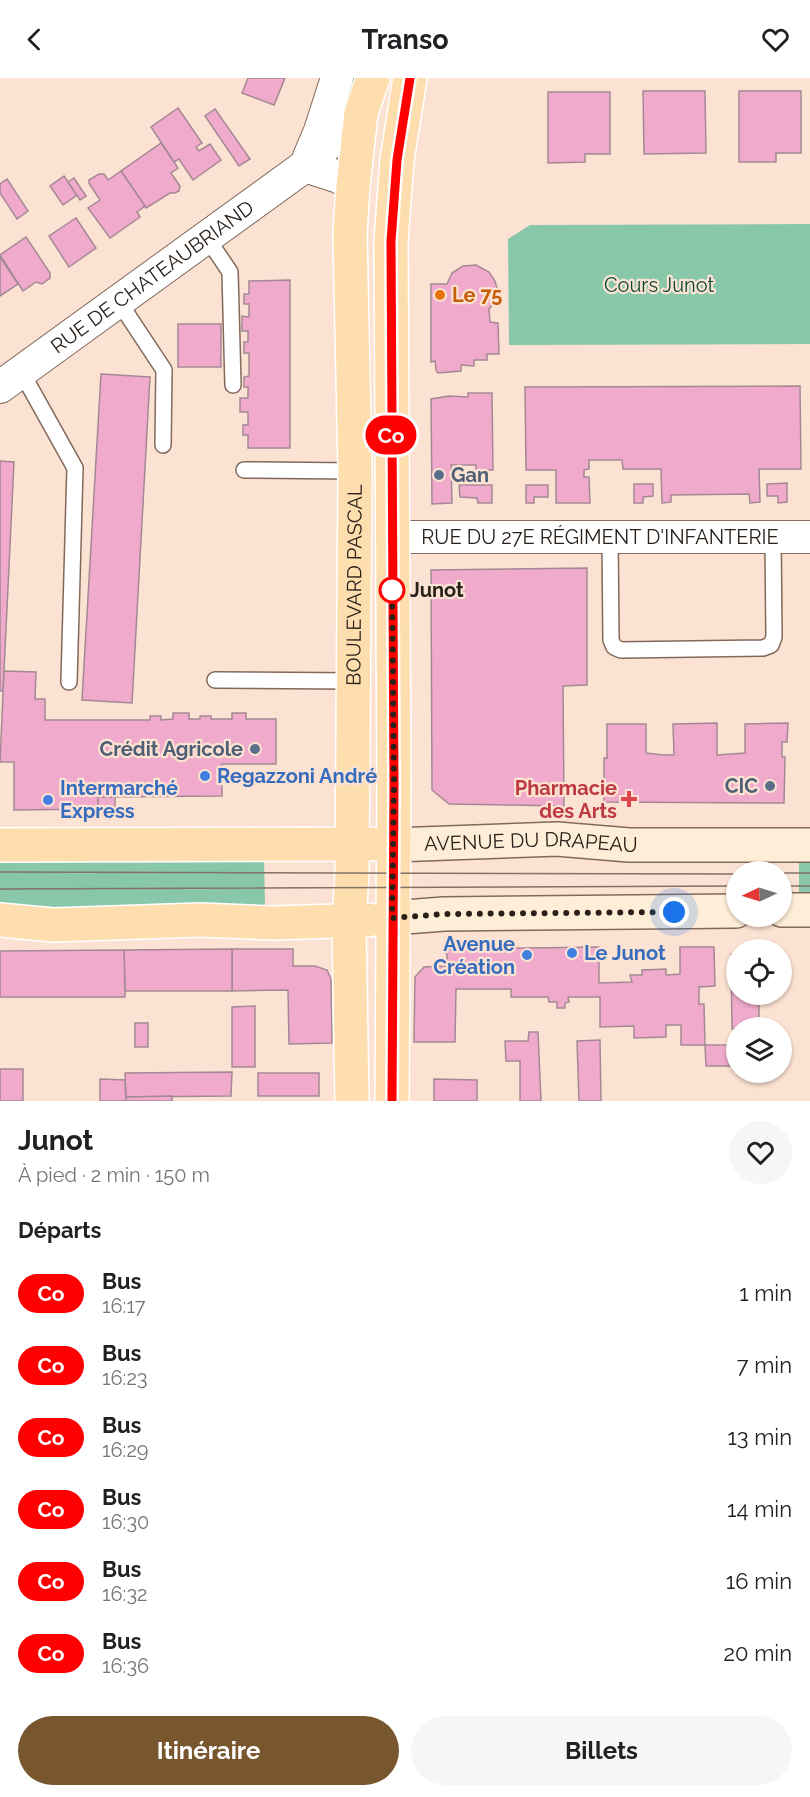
<!DOCTYPE html>
<html lang="fr">
<head>
<meta charset="utf-8">
<style>
  body { margin:0; font-family:Raleway,sans-serif; background:#f6f6f6; color:#202124; height:100vh; display:flex; flex-direction:column; font-size:22px; white-space:nowrap }
  * { box-sizing:border-box; margin:0 }
  p { font-size:20px; color:#757577 }
  .icon { flex:none; width:33px; height:33px; fill:none; stroke:currentColor; stroke-width:2; stroke-linecap:round; stroke-linejoin:round }
  .map { position:relative; height:1023px; overflow:hidden }
  .panel { display:flex; flex-direction:column; background:#fff; flex:1 }
  .panel>* { flex:none }
  .badge { padding:0 12px; border-radius:20px; font-size:21px; line-height:39px }
  .needle { width:39px; rotate:266deg }
  .controls { position:absolute; left:726px; top:783px; display:grid; gap:12px }
  .controls a { display:grid; place-items:center; width:66px; height:66px; border-radius:50%; background:#fff; box-shadow:0 2px 4px #0004; font-size:30px }
  .you { position:absolute; width:30px; height:30px; margin:-15px; border:4px solid #fff; border-radius:50%; background:#1a73e8; box-shadow:0 0 0 9px #1a73e833 }
  .map>.badge { position:absolute; translate:-50% -50%; box-shadow:0 0 0 3px #fff }
  h2 { padding:0 18px; font-size:22px; line-height:54px }
  .round { display:grid; place-items:center; flex:none; width:63px; height:63px; border-radius:32px; background:#f6f6f6 }
  .overview { display:flex; align-items:center; justify-content:space-between; height:102px; padding:0 18px }
  h1 { font-size:28px; font-weight:700; line-height:45px }
  .action { display:flex; gap:12px; margin-top:auto; padding:12px 18px }
  .action a { flex:1; height:69px; border-radius:36px; background:#78572e; color:#fff; font-size:24px; font-weight:700; line-height:69px; text-align:center }
  .action a+a { background:#f6f6f6; color:#202124 }
  ul { padding:0; list-style:none }
  li { display:flex; align-items:center; gap:18px; height:72px; padding:0 18px }
  li div { flex:1 }
  li b { display:block; font-size:22px }
  li em { font-style:normal }
  li .badge { min-width:66px; font-weight:700; text-align:center }
  header { display:flex; justify-content:space-between; align-items:center; height:78px; padding:0 18px; background:#fff; font-size:27px; font-weight:700 }
  .map>svg:first-child { display:block }
  .green { fill:#88c7aa }
  .building { fill:#f0aacb; stroke:#a48995; stroke-width:1.5 }
  .lines { fill:none; stroke-linecap:round; stroke-linejoin:round }
  .lane-casing { stroke:#816a5b; stroke-width:18 }
  .street-casing { stroke:#816a5b; stroke-width:34 }
  .secondary-casing { stroke:#816a5b; stroke-width:36 }
  .primary-casing { stroke:#fff; stroke-width:36 }
  .lane { stroke:#fff; stroke-width:15 }
  .street { stroke:#fff; stroke-width:32 }
  .secondary { stroke:#ffeed7; stroke-width:33 }
  .primary { stroke:#fedeaf; stroke-width:33 }
  .tram { stroke:#827268; stroke-width:1.5 }
  .line-casing { stroke:#fff; stroke-width:14 }
  .line { stroke:#f00; stroke-width:9 }
  .walk { stroke:#29201a; stroke-width:6; stroke-dasharray:0 10.8 }
  .food-dot { fill:#e8710a; stroke:#fce2d2; stroke-width:2 }
  .service-dot { fill:#5c6f8a; stroke:#fce2d2; stroke-width:2 }
  .stop-dot { fill:#fff; stroke:#f00; stroke-width:3 }
  .shop-dot { fill:#3f7fe0; stroke:#fce2d2; stroke-width:2 }
  .health-dot { fill:#e0444e; stroke:#fce2d2; stroke-width:2 }
  .labels { text-anchor:middle; dominant-baseline:central; stroke-width:4.5; stroke-linejoin:round; paint-order:stroke }
  .street-label { font-size:20px; fill:#29201a; stroke:#fce2d2 }
  .park-label { font-size:20px; fill:#094933; stroke:#fce2d2 }
  .food-label { font-size:20px; font-weight:bold; fill:#c56008; stroke:#fce2d2; text-anchor:start }
  .service-label { font-size:20px; font-weight:bold; fill:#4e5e75; stroke:#fce2d2; text-anchor:end }
  .stop-label { font-size:20px; font-weight:bold; fill:#29201a; stroke:#fce2d2; text-anchor:start }
  .shop-label { font-size:20px; font-weight:bold; fill:#366cbe; stroke:#fce2d2; text-anchor:start }
  .health-label { font-size:20px; font-weight:bold; fill:#be3a42; stroke:#fce2d2; text-anchor:end }
</style>
</head>
<body>
<header><svg class="icon" aria-label="back" viewBox="0 0 24 24"><path d="M15 5l-7 7 7 7"/></svg>Transo<svg class="icon" aria-label="heart" viewBox="0 0 24 24"><path d="M12 20l-8-8c-3-5 5-10 8-4 3-6 11-1 8 4z"/></svg></header>
<div class="map">
<svg width="810" height="1023" viewBox="0 0 810 1023">
  <rect width="100%" height="100%" fill="#fce2d2"/>
  <g class="green">
    <polygon points="810,146 810,266 509,267 508,161 530,147"/>
    <polygon points="264,776 265,830 0,831 0,777"/>
    <polygon points="799,776 810,776 810,822 799,823"/>
  </g>
  <g class="building">
    <polygon points="248,0 285,0 274,27 242,15"/>
    <polygon points="643,13 705,13 706,75 644,76"/>
    <polygon points="739,13 801,13 801,75 776,75 776,84 739,84"/>
    <polygon points="548,14 610,14 610,76 585,76 585,84 548,85"/>
    <polygon points="178,30 202,65 196,69 199,73 210,66 221,82 193,102 179,81 174,84 151,49"/>
    <polygon points="215,31 250,81 239,88 205,38"/>
    <polygon points="161,65 178,90 171,95 180,108 179,113 175,115 170,115 146,130 121,93"/>
    <polygon points="121,93 145,128 137,134 140,139 110,160 88,130 100,122 89,105 89,102 99,96 104,96 108,102"/>
    <polygon points="64,98 77,117 63,127 50,108"/>
    <polygon points="74,100 86,118 80,122 68,104"/>
    <polygon points="7,101 28,133 17,141 0,115 0,106"/>
    <polygon points="76,140 96,170 69,189 49,158"/>
    <polygon points="26,159 50,195 50,200 42,206 36,204 23,213 0,177"/>
    <polygon points="0,179 18,206 0,218"/>
    <polygon points="476,187 489,194 495,203 498,214 495,224 489,231 490,244 498,245 499,276 487,276 487,282 474,282 474,288 461,287 461,293 438,295 436,292 435,283 431,284 431,206 447,206 452,195 463,188"/>
    <polygon points="290,202 290,370 248,370 248,357 243,357 243,347 248,347 248,334 240,334 240,320 248,320 248,309 244,309 244,299 249,298 249,275 244,275 244,264 248,264 248,253 242,253 242,238 249,239 249,226 244,226 244,216 249,216 249,203"/>
    <rect x="178" y="246" width="43" height="43"/>
    <polygon points="101,296 150,299 132,625 82,622"/>
    <polygon points="800,308 801,391 759,391 760,424 750,425 749,416 671,417 671,424 662,425 661,391 623,391 622,382 589,382 589,391 584,392 584,399 589,399 590,425 556,425 556,392 526,392 525,309"/>
    <polygon points="468,315 492,315 493,392 476,392 476,387 451,387 452,425 432,426 431,321 449,318 468,319"/>
    <polygon points="0,383 14,384 3,613 0,613"/>
    <polygon points="787,405 787,424 778,425 778,418 767,418 767,406"/>
    <polygon points="634,406 653,406 653,418 643,419 643,425 634,425"/>
    <polygon points="459,407 492,407 492,425 478,425 477,420 460,419"/>
    <polygon points="526,407 548,407 548,419 534,419 534,425 526,425"/>
    <polygon points="587,490 587,607 563,608 564,728 449,726 432,712 431,492"/>
    <polygon points="4,593 36,594 35,621 45,621 45,642 150,642 150,638 161,638 161,642 173,641 173,635 189,635 189,641 200,641 200,638 211,638 211,641 232,641 232,635 246,635 246,641 276,641 276,686 222,686 222,718 98,719 98,731 14,732 14,684 0,684"/>
    <polygon points="717,645 717,677 745,675 745,646 788,645 787,664 782,664 782,679 785,679 784,725 604,724 604,680 607,680 607,646 646,646 646,675 663,677 674,677 673,646"/>
    <rect x="98" y="719" width="17" height="12"/>
    <polygon points="599,869 599,905 632,904 630,897 642,897 642,892 666,891 666,897 680,896 680,869 714,869 715,908 699,909 699,926 704,926 705,967 681,967 681,947 666,947 666,959 634,960 634,948 600,949 600,919 568,919 569,924 565,925 565,930 557,930 557,924 549,924 548,919 511,919 511,911 456,911 455,964 414,964 415,899 424,889 448,888 446,871"/>
    <polygon points="232,871 293,871 293,888 315,888 327,892 331,901 332,965 289,966 288,912 232,913"/>
    <polygon points="232,871 232,913 125,913 124,872"/>
    <polygon points="124,872 125,919 0,919 0,873"/>
    <polygon points="731,876 736,876 736,916 759,916 759,950 732,951"/>
    <polygon points="255,928 255,989 232,989 232,929"/>
    <rect x="135" y="945" width="13" height="24"/>
    <polygon points="529,954 538,954 541,1023 520,1023 520,983 506,983 505,963 528,963"/>
    <polygon points="600,962 601,1023 579,1023 577,963"/>
    <polygon points="705,967 736,967 736,988 706,988"/>
    <rect x="0" y="991" width="23" height="32"/>
    <polygon points="232,994 231,1018 126,1019 125,995"/>
    <rect x="258" y="995" width="61" height="23"/>
    <polygon points="100,1001 125,1002 126,1023 100,1023"/>
    <polygon points="434,1001 477,1002 477,1023 434,1023"/>
    <polygon points="172,1018 172,1023 126,1023 126,1019"/>
  </g>
  <g class="lines">
    <g class="lane-casing">
      <g id="lane">
        <polyline points="207,160 230,194 233,307"/>
        <polyline points="119,224 164,292 163,367"/>
        <polyline points="22,295 75,390 69,604"/>
        <polyline points="244,392 355,393"/>
        <polyline points="610,459 611,562 614,569 621,572 763,570 771,567 774,559 773,460"/>
        <polyline points="215,602 354,603"/>
      </g>
    </g>
    <g class="street-casing">
      <g id="street">
        <polyline points="309,79 320,53 337,0"/>
        <polyline points="305,88 339,99 353,108"/>
        <path id="s1" d="M0,309l305,-221 56,-53"/>
        <path id="s2" d="M392,459h418"/>
      </g>
    </g>
    <g class="secondary-casing">
      <g id="secondary">
        <path id="s3" d="M393,767l164,-6 72,6h181"/>
        <polyline points="782,832 810,832"/>
        <polyline points="392,840 444,836 736,833"/>
      </g>
    </g>
    <g class="primary-casing">
      <g id="primary">
        <polyline points="0,767 373,766"/>
        <polyline points="0,842 53,847 200,842 272,845 369,842"/>
        <path id="s4" d="M352,1023l-3,-179 3,-49 3,-402 -5,-238 3,-47 8,-73 12,-35"/>
        <polyline points="392,1023 394,707 391,163 397,82 410,0"/>
      </g>
    </g>
    <use href="#lane" class="lane"/>
    <use href="#street" class="street"/>
    <use href="#secondary" class="secondary"/>
    <use href="#primary" class="primary"/>
    <g class="tram">
      <polyline points="0,794 736,796"/>
      <polyline points="782,795 810,795"/>
      <polyline points="782,808 810,808"/>
      <polyline points="0,811 736,808"/>
    </g>
  </g>
  <g class="lines">
    <g class="line-casing">
      <polyline id="line" points="392,1023 394,707 391,163 397,82 410,0"/>
    </g>
    <use href="#line" class="line"/>
    <polyline class="walk" points="392,512 392,504 394,707 392,840 444,836 674,834"/>
  </g>
  <circle class="food-dot" cx="440" cy="217" r="6"/>
  <g class="service-dot">
    <circle cx="439" cy="397" r="6"/>
    <circle cx="255" cy="671" r="6"/>
    <circle cx="770" cy="708" r="6"/>
  </g>
  <circle class="stop-dot" cx="392" cy="512" r="12"/>
  <g class="shop-dot">
    <circle cx="205" cy="698" r="6"/>
    <circle cx="48" cy="722" r="6"/>
    <circle cx="572" cy="875" r="6"/>
    <circle cx="527" cy="877" r="6"/>
  </g>
  <path class="health-dot" d="M626 712h6v6h6v6h-6v6h-6v-6h-6v-6h6z"/>
  <g class="labels">
    <g class="street-label">
      <text stroke="none"><textPath href="#s1" startOffset="188">RUE DE CHATEAUBRIAND</textPath></text>
      <text stroke="none"><textPath href="#s2" startOffset="208">RUE DU 27E RÉGIMENT D'INFANTERIE</textPath></text>
      <text stroke="none"><textPath href="#s4" startOffset="516">BOULEVARD PASCAL</textPath></text>
      <text stroke="none"><textPath href="#s3" startOffset="138">AVENUE DU DRAPEAU</textPath></text>
    </g>
    <g class="park-label">
      <text x="659" y="207">Cours Junot</text>
    </g>
    <g class="food-label">
      <text x="452" y="217">Le 75</text>
    </g>
    <g class="service-label">
      <text x="451" y="397" text-anchor="start">Gan</text>
      <text x="243" y="671">Crédit Agricole</text>
      <text x="758" y="708">CIC</text>
    </g>
    <g class="stop-label">
      <text x="410" y="512">Junot</text>
    </g>
    <g class="shop-label">
      <text x="217" y="698">Regazzoni André</text>
      <text x="60" y="710">Intermarché<tspan x="60" dy="23">Express</tspan></text>
      <text x="515" y="866" text-anchor="end">Avenue<tspan x="515" dy="23">Création</tspan></text>
      <text x="584" y="875">Le Junot</text>
    </g>
    <g class="health-label">
      <text x="617" y="710">Pharmacie<tspan x="617" dy="23">des Arts</tspan></text>
    </g>
  </g>
</svg>
<div class="controls">
<a><svg class="needle" viewBox="-14 -14 28 28"><path d="M0-13l5 13h-10z" fill="#e53935"/><path d="M0 13l5-13h-10z" fill="#757577"/></svg></a>
<a><svg class="icon" aria-label="locate" viewBox="0 0 24 24"><circle cx="12" cy="12" r="6"/><path d="M12 2v4M12 18v4M2 12h4M18 12h4"/></svg></a>
<a><svg class="icon" aria-label="layers" viewBox="0 0 24 24"><path d="M12 4l9 5-9 5-9-5zM3 14l9 5 9-5"/></svg></a>
</div>
<div class="you" style="left:674px;top:834px"></div>
<b class="badge" style="left:391px;top:357px;background:#f00;color:#fff">Co</b>
</div>
<section class="panel">
<div class="overview"><div><h1>Junot</h1><p>À pied · 2 min · 150 m</p></div><a class="round"><svg class="icon" aria-label="heart" viewBox="0 0 24 24"><path d="M12 20l-8-8c-3-5 5-10 8-4 3-6 11-1 8 4z"/></svg></a></div>
<h2>Départs</h2>
<ul>
<li><span class="badge" style="background:#f00;color:#fff">Co</span><div><b>Bus</b><p>16:17</p></div><em>1 min</em></li>
<li><span class="badge" style="background:#f00;color:#fff">Co</span><div><b>Bus</b><p>16:23</p></div><em>7 min</em></li>
<li><span class="badge" style="background:#f00;color:#fff">Co</span><div><b>Bus</b><p>16:29</p></div><em>13 min</em></li>
<li><span class="badge" style="background:#f00;color:#fff">Co</span><div><b>Bus</b><p>16:30</p></div><em>14 min</em></li>
<li><span class="badge" style="background:#f00;color:#fff">Co</span><div><b>Bus</b><p>16:32</p></div><em>16 min</em></li>
<li><span class="badge" style="background:#f00;color:#fff">Co</span><div><b>Bus</b><p>16:36</p></div><em>20 min</em></li>
</ul>
<div class="action"><a>Itinéraire</a><a>Billets</a></div>
</section>
</body>
</html>
